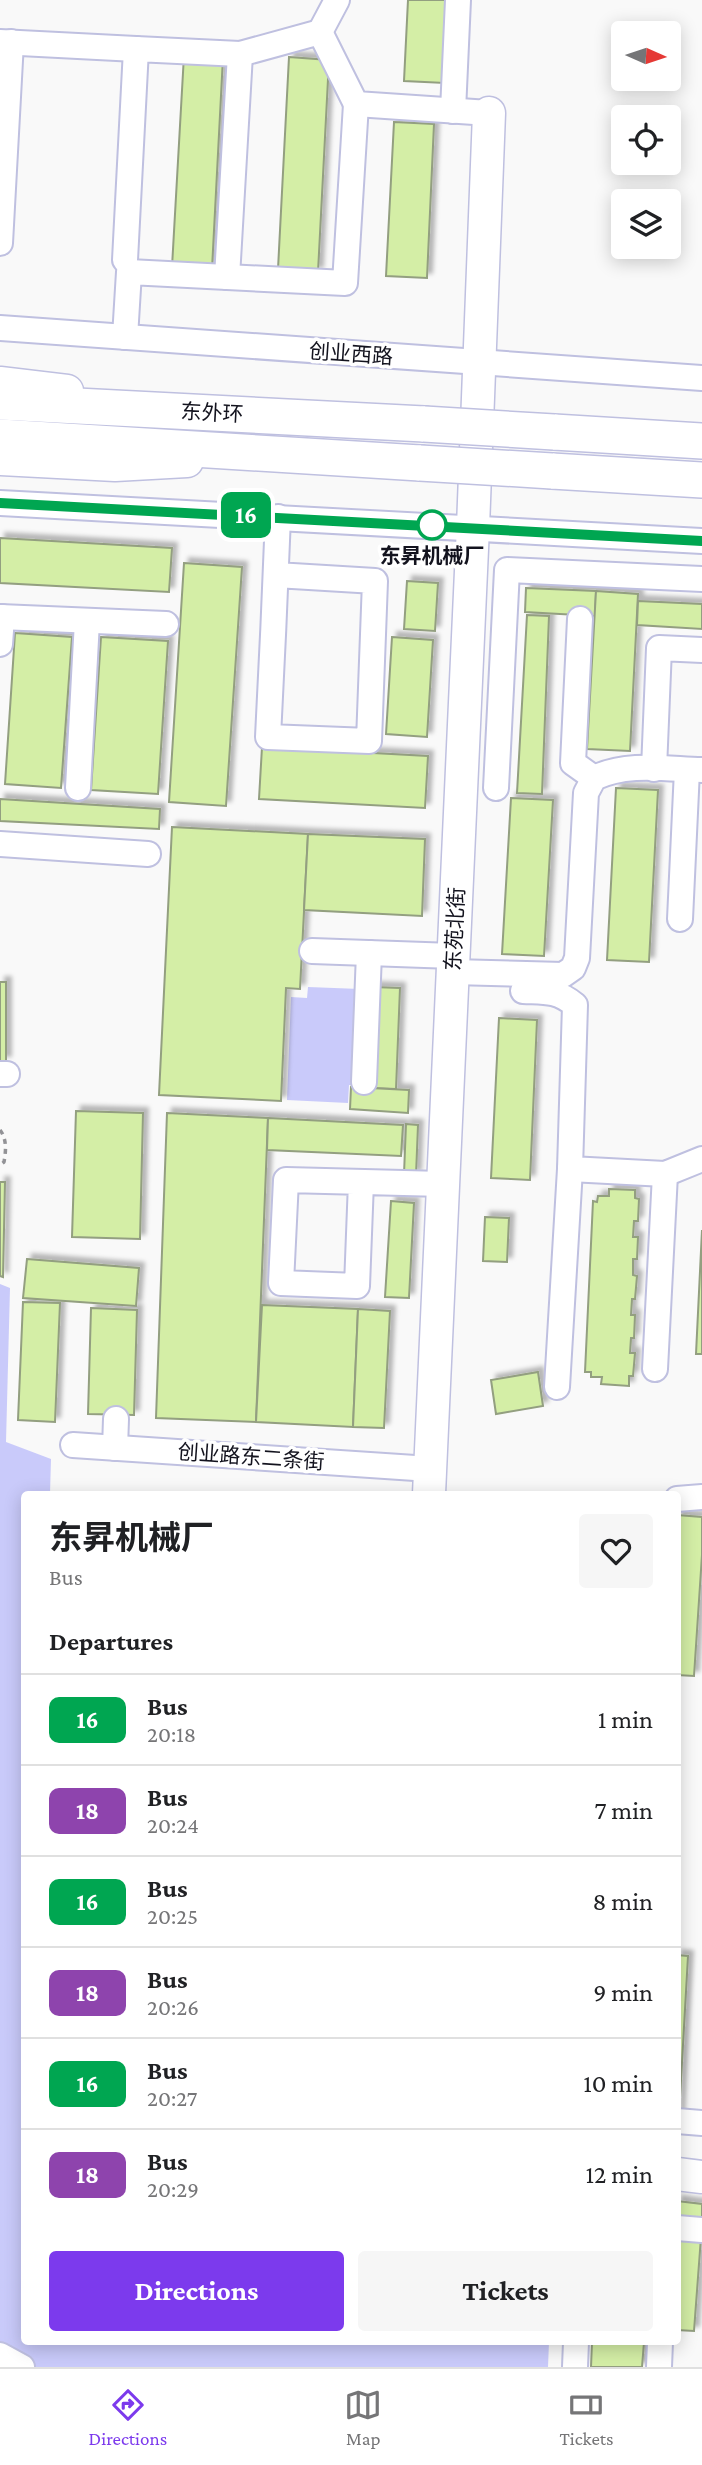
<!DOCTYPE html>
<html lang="en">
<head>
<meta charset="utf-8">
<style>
  body { margin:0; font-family:"Crimson Pro","Noto Sans SC",serif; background:#f6f6f6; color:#202124; height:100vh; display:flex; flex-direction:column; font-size:26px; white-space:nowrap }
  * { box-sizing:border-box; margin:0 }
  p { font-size:23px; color:#757577 }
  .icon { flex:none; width:38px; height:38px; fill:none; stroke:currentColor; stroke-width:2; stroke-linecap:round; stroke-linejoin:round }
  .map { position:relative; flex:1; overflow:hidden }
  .details { position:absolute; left:21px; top:1491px; width:660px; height:854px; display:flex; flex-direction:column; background:#fff; border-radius:7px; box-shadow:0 4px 18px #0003 }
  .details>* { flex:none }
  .badge { padding:0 14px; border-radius:10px; font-size:24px; line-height:46px }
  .needle { width:46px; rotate:93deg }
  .controls { position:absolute; left:611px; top:21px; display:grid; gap:14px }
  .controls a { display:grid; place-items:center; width:70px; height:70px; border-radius:7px; background:#fff; box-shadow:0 4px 18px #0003; font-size:35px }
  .map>.badge { position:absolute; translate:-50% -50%; box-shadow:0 0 0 4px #fff }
  h2 { padding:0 28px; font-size:26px; line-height:63px }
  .round { display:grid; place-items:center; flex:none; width:74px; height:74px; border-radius:7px; background:#f6f6f6 }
  .summary { display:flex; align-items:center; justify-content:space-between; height:119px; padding:0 28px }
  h1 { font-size:33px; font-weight:700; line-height:52px }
  .button { display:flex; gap:14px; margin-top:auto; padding:14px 28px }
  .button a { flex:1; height:80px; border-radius:7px; background:#7c3aed; color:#fff; font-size:28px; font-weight:700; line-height:80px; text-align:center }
  .button a+a { background:#f6f6f6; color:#202124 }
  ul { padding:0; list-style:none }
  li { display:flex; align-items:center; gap:21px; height:91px; padding:0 28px; border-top:2px solid #e0e0e0 }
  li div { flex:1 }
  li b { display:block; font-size:26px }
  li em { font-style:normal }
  li .badge { min-width:77px; font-weight:700; text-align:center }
  .tab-bar { display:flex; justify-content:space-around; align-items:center; height:98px; border-top:2px solid #e0e0e0; background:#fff; font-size:19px; color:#757577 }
  .tab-bar a { display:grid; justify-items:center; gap:4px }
  .tab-bar .selected { color:#7c3aed }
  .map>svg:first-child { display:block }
  .green { fill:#c9cafa }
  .building { fill:#d4eea6; stroke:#939f80; stroke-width:2; filter:url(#shadow) }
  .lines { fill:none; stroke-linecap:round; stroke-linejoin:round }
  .minor-casing { stroke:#bfc0e0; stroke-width:28 }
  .major-casing { stroke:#bfc0e0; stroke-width:35 }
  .highway-casing { stroke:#bfc0e0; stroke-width:38 }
  .path { stroke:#929296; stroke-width:3.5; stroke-dasharray:5 5; stroke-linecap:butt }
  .minor { stroke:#fff; stroke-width:24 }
  .major { stroke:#fff; stroke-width:32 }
  .highway { stroke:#fff; stroke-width:35 }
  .highway-bridge-casing { stroke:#bfc0e0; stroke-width:38; stroke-linecap:butt }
  .highway-bridge { stroke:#fff; stroke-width:35 }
  .line-casing { stroke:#fff; stroke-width:16 }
  .line { stroke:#00a651; stroke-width:10 }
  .stop-dot { fill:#fff; stroke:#00a651; stroke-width:3.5 }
  .labels { text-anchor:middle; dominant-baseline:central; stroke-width:7; stroke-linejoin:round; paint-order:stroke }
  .street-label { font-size:21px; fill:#13131e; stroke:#fff }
  .stop-label { font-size:21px; font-weight:bold; fill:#13131e; stroke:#fff }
</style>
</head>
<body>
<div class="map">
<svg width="702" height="2367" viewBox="0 0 702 2367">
  <defs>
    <filter id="shadow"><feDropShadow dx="5" dy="-5" stdDeviation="2" flood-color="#0004"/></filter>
  </defs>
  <rect width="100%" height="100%" fill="#f9f9f9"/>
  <g class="green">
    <polygon points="308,987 360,989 355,1085 349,1085 348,1103 287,1100 291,997 307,998"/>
    <polygon points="0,1284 10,1288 6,1442 51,1459 50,1494 24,1494 24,2342 549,2342 548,2367 0,2367"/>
  </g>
  <g class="building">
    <polygon points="408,0 449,0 445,83 404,81"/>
    <polygon points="184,55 223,57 212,269 172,267"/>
    <polygon points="289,57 329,60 318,272 278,269"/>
    <polygon points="394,122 434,124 427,278 386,276"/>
    <polygon points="0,538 172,548 169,592 0,583"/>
    <polygon points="184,563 242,567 226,806 169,802"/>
    <polygon points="407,581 438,583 435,631 404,629"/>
    <polygon points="526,588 596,591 595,616 525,612"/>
    <polygon points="596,591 638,594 630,751 587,749"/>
    <polygon points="638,601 702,604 702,629 637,625"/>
    <polygon points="527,615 549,616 542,794 517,793"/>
    <polygon points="15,633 72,637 61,788 5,784"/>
    <polygon points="101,637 168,641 158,794 91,790"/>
    <polygon points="392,637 433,640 427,737 386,734"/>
    <polygon points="262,747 428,756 425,808 259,799"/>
    <polygon points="616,788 658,790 649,962 607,960"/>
    <polygon points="511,798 553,800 544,956 502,954"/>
    <polygon points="0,799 160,809 159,829 0,821"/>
    <polygon points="172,827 308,834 300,989 286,988 281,1101 159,1095"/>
    <polygon points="308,834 425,839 422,916 304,910"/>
    <rect x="0" y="982" width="6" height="79"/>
    <polygon points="373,987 400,988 396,1089 370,1088"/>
    <polygon points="499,1018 537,1020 530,1180 491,1178"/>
    <polygon points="351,1087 409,1090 408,1113 350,1109"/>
    <polygon points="76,1111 143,1113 140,1239 72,1237"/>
    <polygon points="167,1113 268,1118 256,1422 156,1418"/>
    <polygon points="268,1118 403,1125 401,1156 267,1150"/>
    <polygon points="406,1124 418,1125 416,1175 404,1174"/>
    <polygon points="0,1182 5,1182 3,1277 0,1276"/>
    <polygon points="609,1189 635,1190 635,1198 639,1199 638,1221 634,1221 633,1237 638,1237 637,1259 633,1259 633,1275 637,1276 635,1299 632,1299 631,1315 635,1315 634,1338 631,1338 630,1353 635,1353 633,1376 629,1376 629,1386 601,1384 602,1377 591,1377 591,1372 585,1372 593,1201 597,1202 598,1196 609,1196"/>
    <polygon points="391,1201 414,1203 409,1298 385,1297"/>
    <polygon points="485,1217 509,1218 507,1262 483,1261"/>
    <polygon points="702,1230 702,1354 696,1354"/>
    <polygon points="27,1259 139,1268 136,1306 23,1298"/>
    <polygon points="23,1302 60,1303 55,1422 18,1420"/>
    <polygon points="262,1305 358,1309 353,1427 256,1422"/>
    <polygon points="91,1308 137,1310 134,1415 88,1414"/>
    <polygon points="358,1309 390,1311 384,1428 353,1427"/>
    <polygon points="538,1372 543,1406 496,1414 491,1380"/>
    <polygon points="677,1515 702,1517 702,1555 694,1676 677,1675"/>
    <polygon points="677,1955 688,1956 679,2116 677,2115"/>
    <polygon points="677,2201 702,2204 702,2222 677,2220"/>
    <polygon points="678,2236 701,2237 694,2331 677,2330"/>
    <polygon points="592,2342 644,2342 642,2367 591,2367"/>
  </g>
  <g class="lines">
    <g class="minor-casing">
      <g id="minor">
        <polyline points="320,32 337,0"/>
        <polyline points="0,42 136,49"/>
        <polyline points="453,111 458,0"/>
        <polyline points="0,243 11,42"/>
        <polyline points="125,260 136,49 240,54 320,32 356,104 489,113"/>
        <polyline points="227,277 240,54"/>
        <polyline points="0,328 702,378"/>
        <polyline points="125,337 129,272 345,283 356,104"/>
        <polyline points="0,503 702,541"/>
        <path d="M276,575l99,6 -6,160 -101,-4c4,-73 7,-147 10,-220"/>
        <polyline points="0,617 166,624"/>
        <polyline points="580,619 573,763 594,778"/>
        <polyline points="0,644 2,617"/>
        <polyline points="654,769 659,648 702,650"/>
        <polyline points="78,788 87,621"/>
        <polyline points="496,788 507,570 702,579"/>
        <polyline points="0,844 148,854"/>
        <polyline points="680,919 687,770"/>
        <polyline points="312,951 453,956"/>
        <path d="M453,972l110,3 10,-7 4,-10 9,-165 8,-15c33,-16 72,-9 108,-8"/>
        <path d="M523,991c22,1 34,-1 52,14l-5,164 95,5 37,-15"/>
        <polyline points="0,1074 7,1074"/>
        <polyline points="364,1082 369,953"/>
        <polyline points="361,1182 357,1286 281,1283 286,1180 443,1184"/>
        <polyline points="655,1369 665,1174"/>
        <polyline points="557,1387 570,1169"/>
        <polyline points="73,1445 430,1469"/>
        <polyline points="115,1448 116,1419"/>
        <polyline points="677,1499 702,1497"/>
        <polyline points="677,2121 702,2123"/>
        <polyline points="677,2228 702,2230"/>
        <polyline points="0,2355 22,2367"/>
        <polyline points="575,2367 576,2342"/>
        <polyline points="659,2367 660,2342"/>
      </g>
    </g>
    <g class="major-casing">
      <g id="major">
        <polyline points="0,383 67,391"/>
        <polyline points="0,459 115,465 187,461"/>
        <polyline points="429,1494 473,527 489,113"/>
        <polyline points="677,2174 702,2177"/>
      </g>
    </g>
    <g class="highway-casing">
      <g id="highway">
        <polyline points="0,402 424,424"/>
        <polyline points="554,432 702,441"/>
        <polyline points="0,437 420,463"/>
        <polyline points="552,471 702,480"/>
      </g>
    </g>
    <path class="path" d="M0,1130c7,9 6,21 4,32l-4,3"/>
    <use href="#minor" class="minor"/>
    <use href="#major" class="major"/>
    <use href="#highway" class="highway"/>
    <g class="highway-bridge-casing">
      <g id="highway-bridge">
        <polyline points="424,424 554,432"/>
        <polyline points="420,463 552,471"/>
      </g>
    </g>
    <use href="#highway-bridge" class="highway-bridge"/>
  </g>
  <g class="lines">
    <g class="line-casing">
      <polyline id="line" points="0,503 702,541"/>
    </g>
    <use href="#line" class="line"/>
  </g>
  <circle class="stop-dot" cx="432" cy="525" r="14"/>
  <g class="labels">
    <g class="street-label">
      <text transform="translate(351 354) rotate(4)">创业西路</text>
      <text transform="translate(212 413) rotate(3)">东外环</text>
      <text transform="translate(455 929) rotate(-87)">东苑北街</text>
      <text transform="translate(251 1457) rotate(4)">创业路东二条街</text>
    </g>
    <g class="stop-label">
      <text x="432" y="556">东昇机械厂</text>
    </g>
  </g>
</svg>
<div class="controls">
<a><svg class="needle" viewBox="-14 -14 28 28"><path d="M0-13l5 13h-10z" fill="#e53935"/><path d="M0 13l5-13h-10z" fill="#757577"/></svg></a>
<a><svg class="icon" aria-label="locate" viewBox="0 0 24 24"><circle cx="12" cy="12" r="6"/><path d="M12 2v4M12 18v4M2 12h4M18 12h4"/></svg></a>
<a><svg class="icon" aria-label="layers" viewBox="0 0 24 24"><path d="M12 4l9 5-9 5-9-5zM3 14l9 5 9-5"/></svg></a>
</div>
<b class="badge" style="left:246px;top:515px;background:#00a651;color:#fff">16</b>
<section class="details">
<div class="summary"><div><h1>东昇机械厂</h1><p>Bus</p></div><a class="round"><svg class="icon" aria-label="heart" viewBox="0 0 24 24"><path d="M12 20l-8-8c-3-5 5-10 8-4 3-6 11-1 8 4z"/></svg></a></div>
<h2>Departures</h2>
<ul>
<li><span class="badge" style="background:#00a651;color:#fff">16</span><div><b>Bus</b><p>20:18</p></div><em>1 min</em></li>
<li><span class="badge" style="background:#8e44ad;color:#fff">18</span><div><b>Bus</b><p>20:24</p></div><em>7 min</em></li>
<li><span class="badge" style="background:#00a651;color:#fff">16</span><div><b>Bus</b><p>20:25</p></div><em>8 min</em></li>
<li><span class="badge" style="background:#8e44ad;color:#fff">18</span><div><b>Bus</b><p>20:26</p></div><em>9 min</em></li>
<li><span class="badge" style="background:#00a651;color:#fff">16</span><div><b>Bus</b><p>20:27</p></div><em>10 min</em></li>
<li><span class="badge" style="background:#8e44ad;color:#fff">18</span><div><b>Bus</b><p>20:29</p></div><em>12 min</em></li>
</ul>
<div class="button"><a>Directions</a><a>Tickets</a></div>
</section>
</div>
<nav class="tab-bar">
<a class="selected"><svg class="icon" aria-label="directions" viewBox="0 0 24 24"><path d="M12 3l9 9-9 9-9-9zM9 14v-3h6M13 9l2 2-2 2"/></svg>Directions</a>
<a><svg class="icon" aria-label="map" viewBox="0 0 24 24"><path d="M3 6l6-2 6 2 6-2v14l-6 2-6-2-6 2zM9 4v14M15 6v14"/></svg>Map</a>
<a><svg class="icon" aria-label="tickets" viewBox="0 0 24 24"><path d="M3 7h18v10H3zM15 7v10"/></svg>Tickets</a>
</nav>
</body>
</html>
